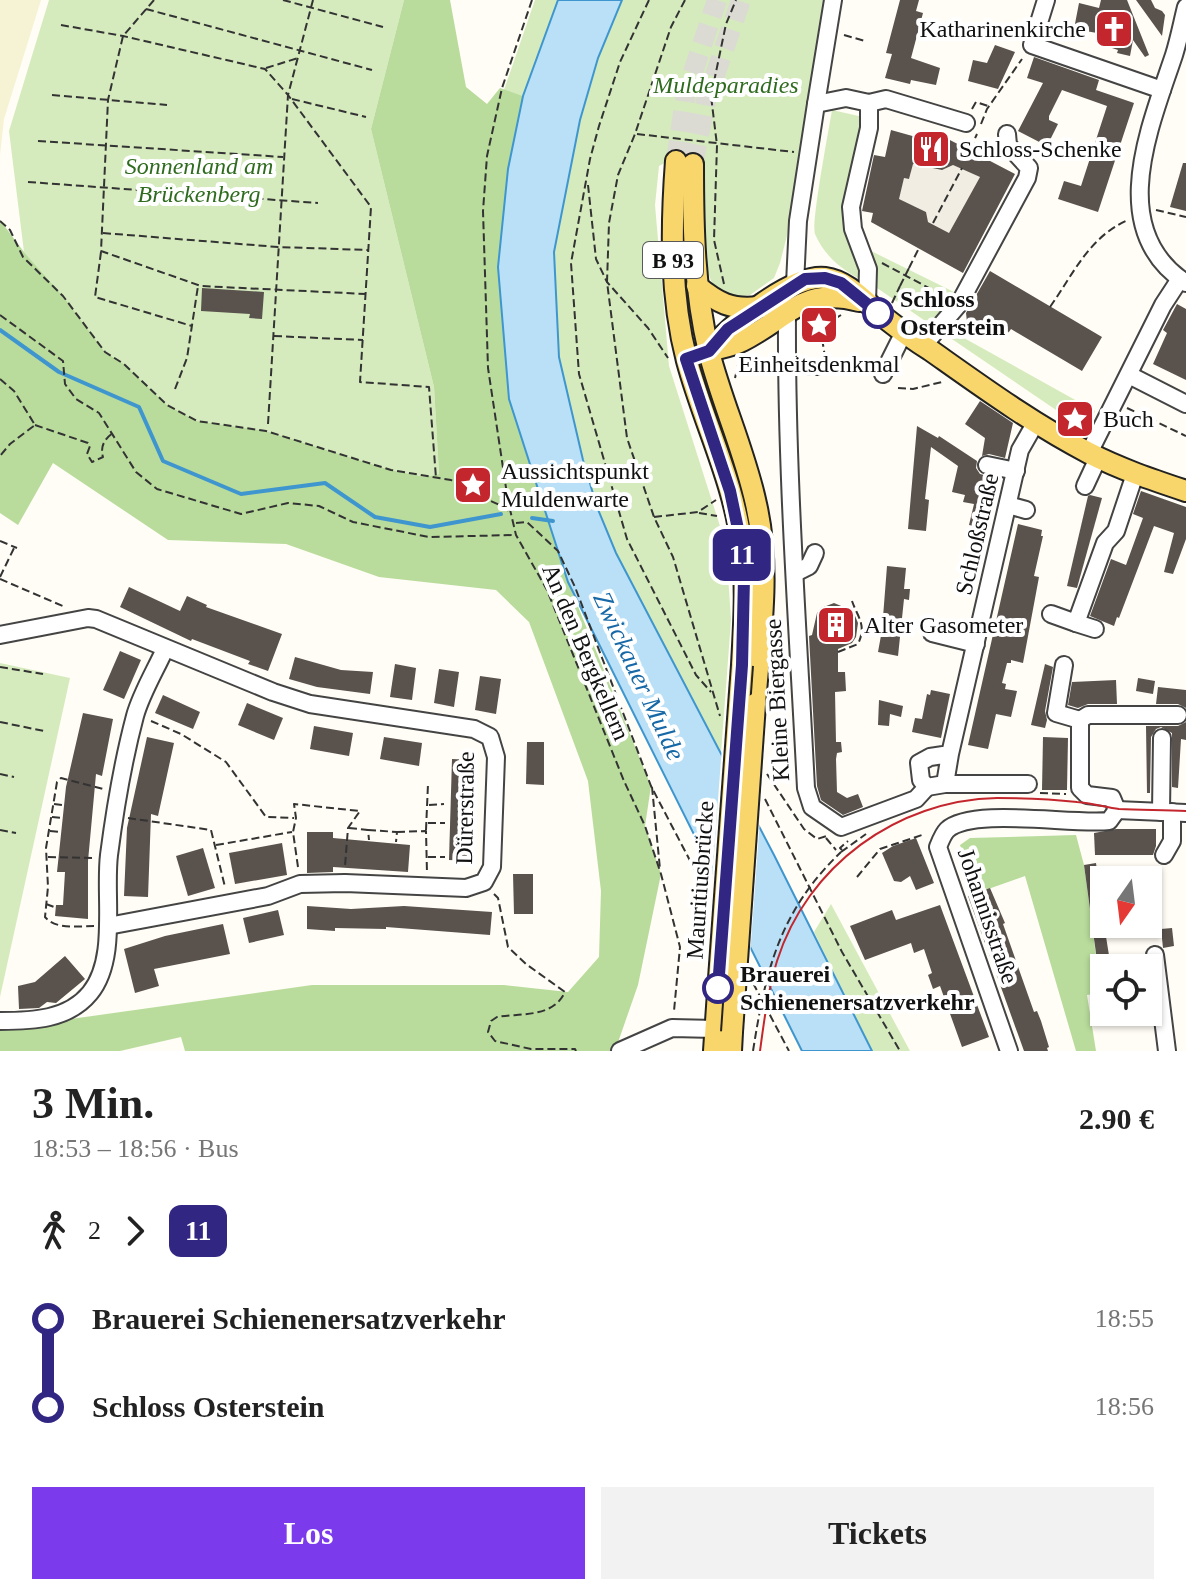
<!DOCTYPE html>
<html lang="de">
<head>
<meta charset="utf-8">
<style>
  body { margin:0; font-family:Georgia,serif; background:#f2f2f2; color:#222; height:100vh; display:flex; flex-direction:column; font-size:30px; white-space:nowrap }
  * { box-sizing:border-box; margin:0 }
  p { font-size:26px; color:#767676 }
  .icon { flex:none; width:44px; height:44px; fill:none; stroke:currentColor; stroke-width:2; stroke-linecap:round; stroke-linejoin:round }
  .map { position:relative; height:1051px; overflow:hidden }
  .drawer { display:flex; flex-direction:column; background:#fff; flex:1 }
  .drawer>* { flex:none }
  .badge { padding:0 16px; border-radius:12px; font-size:28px; line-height:52px }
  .needle { width:52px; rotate:194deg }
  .buttons { position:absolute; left:1090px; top:866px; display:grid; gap:16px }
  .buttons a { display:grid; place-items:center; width:72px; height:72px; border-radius:0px; background:#fff; box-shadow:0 2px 6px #0004; font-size:40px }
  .map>.badge { position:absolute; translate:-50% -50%; box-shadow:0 0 0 4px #fff }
  .legs { display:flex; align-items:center; gap:12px; height:88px; padding:0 32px; font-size:26px }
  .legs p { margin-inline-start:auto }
  .overview { display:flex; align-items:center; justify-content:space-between; height:136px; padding:0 32px }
  h1 { font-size:44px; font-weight:600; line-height:60px }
  .primary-button { display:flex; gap:16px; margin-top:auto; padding:16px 32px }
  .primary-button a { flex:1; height:92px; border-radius:0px; background:#7c3aed; color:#fff; font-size:32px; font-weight:600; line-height:92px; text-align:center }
  .primary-button a+a { background:#f2f2f2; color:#222 }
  ul { padding:0 32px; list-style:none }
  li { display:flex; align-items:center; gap:28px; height:88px; font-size:30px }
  li i { display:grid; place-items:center; width:12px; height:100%; margin:0 10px; background:currentColor }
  li i::after { content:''; width:20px; height:20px; margin:-10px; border:6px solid; border-radius:50%; background:#fff }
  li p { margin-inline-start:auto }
  li:first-child i { background:linear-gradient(#0000 50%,currentColor 0) }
  li:last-child i { background:linear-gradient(currentColor 50%,#0000 0) }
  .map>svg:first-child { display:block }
  .farmland { fill:#f6f3d4 }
  .green { fill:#d5ebbd }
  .forest { fill:#b9dc9c }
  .plaza { fill:#f1ede2 }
  .water { fill:#b9e0f7; stroke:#3f96cf; stroke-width:2 }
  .pier { fill:#fffdf5 }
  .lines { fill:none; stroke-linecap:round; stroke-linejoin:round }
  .stream { stroke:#3f96cf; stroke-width:4 }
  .building { fill:#5a524d; fill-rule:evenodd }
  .major-tunnel { stroke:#dbdad3; stroke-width:20; stroke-dasharray:20 10; stroke-linecap:butt }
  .minor-casing { stroke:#444; stroke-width:20 }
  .major-casing { stroke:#222; stroke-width:24 }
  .path { stroke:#333; stroke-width:2; stroke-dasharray:8 4; stroke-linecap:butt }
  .minor { stroke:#fff; stroke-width:16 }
  .major { stroke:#f9d66b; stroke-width:20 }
  .tram { stroke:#c4262e; stroke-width:2 }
  .major-bridge-casing { stroke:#222; stroke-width:24; stroke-linecap:butt }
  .path-bridge { stroke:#333; stroke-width:2; stroke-dasharray:8 4; stroke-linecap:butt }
  .major-bridge { stroke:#f9d66b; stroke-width:20 }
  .line-1-casing { stroke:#fff; stroke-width:18 }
  .line-1 { stroke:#312783; stroke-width:12 }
  .stop-1-dot { fill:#fff; stroke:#312783; stroke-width:4 }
  .labels { text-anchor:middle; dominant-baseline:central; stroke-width:8; stroke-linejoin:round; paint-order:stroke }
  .shield { fill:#fff; stroke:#585858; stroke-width:2 }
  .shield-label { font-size:22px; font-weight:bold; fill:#111 }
  .poi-label { font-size:24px; fill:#111; stroke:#fff; text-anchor:start }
  .park-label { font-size:24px; font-style:italic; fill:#2f6b1f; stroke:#fff }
  .stop-label { font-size:24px; font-weight:bold; fill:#111; stroke:#fff; text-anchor:start }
  .street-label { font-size:24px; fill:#111; stroke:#fff }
  .water-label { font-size:26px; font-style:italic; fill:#1768a6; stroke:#fff }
</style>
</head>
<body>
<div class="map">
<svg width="1186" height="1051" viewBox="0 0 1186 1051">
  <rect width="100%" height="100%" fill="#fffdf5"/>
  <polygon class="farmland" points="0,0 41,0 4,119 0,155"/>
  <g class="green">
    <polygon points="49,0 404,0 371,129 434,387 439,474 425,477 391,470 266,431 197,421 167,405 124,364 105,352 63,296 24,252 9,131"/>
    <polygon points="535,0 558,0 523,96 504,90"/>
    <path d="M622,0h202l-34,224 -10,39 -6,15 -24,17 -15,2 -20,-8c-16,-28 -18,-87 -12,-119l-6,-6 -27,-4 -11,6 -4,39 14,161 57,179 5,75 -10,133 -105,-200 -19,-46 -14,-47 -24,-103 -5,-105 26,-132 18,-62z"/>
    <path d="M832,110l31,7 -20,106 16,22 105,52 -18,31 149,83 -8,20 -213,-145c-25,-11 -48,-26 -59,-52 -4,-11 14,-105 17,-124z"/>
    <polygon points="0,663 70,678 0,997"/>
    <polygon points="831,904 910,1051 872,1051 814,932"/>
  </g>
  <g class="forest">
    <polygon points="404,0 450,0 466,87 487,104 500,88 523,96 508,169 509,399 568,582 651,786 645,826 661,874 638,985 615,1051 185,1051 181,1037 120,1051 0,1051 0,1029 312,985 504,985 568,992 599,957 601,891 588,781 529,622 496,590 379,577 286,544 168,540 53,463 18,525 0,513 0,220 24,252 63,296 105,352 124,364 167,405 197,421 266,431 391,470 425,477 439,474 434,387 371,129"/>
    <polygon points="1076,835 1084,865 1101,993 1087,995 1096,1051 1076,1051 1025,876 977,893 960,845 970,838"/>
  </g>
  <polygon class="plaza" points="907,163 941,170 943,165 953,165 980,177 949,233 925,220 926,212 914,206 910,213 897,205 904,178 909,179 911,173"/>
  <polygon class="water" points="558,0 622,0 598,58 580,120 554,252 559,357 583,460 597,507 616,553 774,855 872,1051 802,1051 568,582 509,399 498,267 508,169 523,96"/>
  <polygon class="pier" points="722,746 760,819 750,956 712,880"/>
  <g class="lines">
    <g class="stream">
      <polyline points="0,330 59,372 139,407 163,461 241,494 325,483 375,517 430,527 501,514"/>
      <polyline points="532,518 553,521"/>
    </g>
  </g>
  <g class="building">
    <polygon points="900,0 919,0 916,11 923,13 911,58 940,68 936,85 911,80 910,84 885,78 892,54 886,53"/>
    <polygon points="1101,0 1127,0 1149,55 1145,57 1133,40 1130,56 1117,53 1118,50 1100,44 1096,39 1097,33 1074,29 1079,3 1099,8"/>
    <polygon points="1136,0 1151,0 1155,8 1162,11 1165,15 1162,36"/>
    <polygon points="995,45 1015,52 998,89 968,81 973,60 987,63"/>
    <polygon points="1034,57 1099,80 1096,90 1134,103 1098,212 1058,199 1064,181 1081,186 1107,106 1062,90 1049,116 1049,120 1058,124 1047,146 1018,131 1043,83 1027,78"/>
    <path d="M891,130l50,14 1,-3 5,1 1,-3 67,35 -52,99 -92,-51 2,-9 -11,-2 12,-56 11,2zM913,164l29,6 11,-5 27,12 -31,56 -21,-11 -2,-10 -27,-13 5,-21 5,1z"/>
    <polygon points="1183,163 1186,163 1186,211 1170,207"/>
    <polygon points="990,271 1102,337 1082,371 1011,329 1006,336 996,329 984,334 971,329 967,322 966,313"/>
    <polygon points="202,288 264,292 262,319 249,318 250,314 201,311"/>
    <polygon points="1177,304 1186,309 1186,380 1153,364 1167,333 1163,330"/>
    <polygon points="980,401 1013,423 1005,458 989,454 982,456 985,438 965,424"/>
    <polygon points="917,426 938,438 939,436 977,461 976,468 980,474 1000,479 989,529 969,525 974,504 963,502 965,495 952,492 958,466 931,447 925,499 929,500 926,531 908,529"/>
    <polygon points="1141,491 1186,507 1186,539 1173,574 1164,572 1174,533 1154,526 1119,618 1117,617 1114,626 1090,616 1111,559 1126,565 1143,518 1133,514"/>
    <polygon points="1090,495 1102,498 1077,588 1067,586 1088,496"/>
    <polygon points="1018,524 1042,530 1041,536 1043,536 1034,576 1039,577 1023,663 1011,660 1011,663 1007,663 1002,683 1006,684 1005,689 1017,691 1011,717 996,714 988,749 968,745"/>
    <polygon points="887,566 906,568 904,589 910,589 909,600 904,599 898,656 878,652 882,630"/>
    <polygon points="129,587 180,611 187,596 207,605 206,607 282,634 268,671 248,664 250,661 192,639 191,641 120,607"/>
    <polygon points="834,603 853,611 858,623 856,637 852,643 838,649 838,672 845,672 846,691 835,692 836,742 841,742 842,752 837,753 836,759 837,792 847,798 858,794 863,807 843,815 821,800 817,786 809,636 812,635 817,613 821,608"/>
    <polygon points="120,651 141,660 124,699 103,690"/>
    <polygon points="295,657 341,670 373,672 370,694 317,687 289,679"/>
    <polygon points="395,664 416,668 412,700 390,697"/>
    <polygon points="1045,664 1053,667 1045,711 1047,720 1045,728 1031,725"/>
    <polygon points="439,669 459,672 454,707 434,703"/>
    <polygon points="480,676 501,679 496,714 475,710"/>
    <polygon points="1138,678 1155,681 1153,694 1136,691"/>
    <polygon points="1116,680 1117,704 1088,704 1078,708 1068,705 1072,682"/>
    <polygon points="1158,687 1186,690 1186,708 1178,704 1156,704"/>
    <polygon points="931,690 950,694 941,738 912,732 915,718 922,719 927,694 930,695"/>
    <polygon points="163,695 200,712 193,729 155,713"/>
    <polygon points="879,700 903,706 901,717 890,714 889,726 878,725"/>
    <polygon points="247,703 283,718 274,740 238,725"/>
    <polygon points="83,713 113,719 102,776 96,774 88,861 88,919 55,916 56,905 63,905 65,872 57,872 66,787"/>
    <polygon points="1186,722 1186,740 1181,739 1178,788 1172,787 1172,733 1161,727 1156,729 1151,737 1150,793 1147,793 1146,726 1178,726"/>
    <polygon points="314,726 353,733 349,756 310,749"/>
    <polygon points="147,737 174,743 158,816 151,814 148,897 124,896 127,828"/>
    <polygon points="384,737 422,743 419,766 380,759"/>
    <polygon points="1043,737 1068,738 1067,790 1042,790"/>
    <polygon points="527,742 544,742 544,785 526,784"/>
    <polygon points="452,759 474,760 472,861 449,860"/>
    <polygon points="1116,829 1156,829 1156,846 1153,855 1095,855 1094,833"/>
    <polygon points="307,832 333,832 333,838 410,845 408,872 333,867 333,872 307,873"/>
    <polygon points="916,838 934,883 916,890 910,876 901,882 894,881 882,853 893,846"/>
    <polygon points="282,843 287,875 235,884 229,853"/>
    <polygon points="203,848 215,888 188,896 176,856"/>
    <polygon points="1096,863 1104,924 1111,968 1098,968 1084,865"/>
    <polygon points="513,874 533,874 533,914 514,914"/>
    <polygon points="990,888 1005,923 1003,924 1034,1012 1037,1011 1041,1021 1049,1047 1047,1048 1048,1051 1024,1051 968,896"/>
    <polygon points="940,905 989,1037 962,1047 940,986 933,989 928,975 932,973 924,949 914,953 911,943 865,960 850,926 892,910 896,920"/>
    <polygon points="307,906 351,909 404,906 492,912 490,935 386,927 386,929 335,928 335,931 307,929"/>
    <polygon points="278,910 284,935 249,943 243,918"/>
    <polygon points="223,924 230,954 154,969 159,986 135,993 124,949 165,936"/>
    <polygon points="1172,928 1174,946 1163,948 1161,929"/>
    <polygon points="65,956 85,979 56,1003 47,1002 39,1008 19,1009 18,986 35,982"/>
  </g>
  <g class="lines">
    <g class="major-tunnel">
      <polyline points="676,161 686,93 717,0"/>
      <polyline points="693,164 706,101 741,0"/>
    </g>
    <g class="minor-casing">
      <g id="minor">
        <polyline points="1046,0 1032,45 1162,90"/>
        <path d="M1186,7c-4,16 -7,32 -12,48 -24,72 -69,175 12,228"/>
        <polyline points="816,104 833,0"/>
        <polyline points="795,284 798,221 816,104 846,98 869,103 886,99 966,123"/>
        <polyline points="867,303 868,269 853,229 851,207 869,128 869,103"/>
        <path d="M787,313c-1,158 11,317 19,475l6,19 29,20 75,-28 11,-12"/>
        <polyline points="923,346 959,304 1027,178 1029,168 1008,145 1007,134"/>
        <polyline points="883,374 904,332"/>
        <polyline points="1129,375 1186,404"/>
        <polyline points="1089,453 1163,305 1180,279"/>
        <polyline points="987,465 1016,471"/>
        <polyline points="1085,486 1098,458"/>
        <polyline points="1008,505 1026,510"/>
        <polyline points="795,573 809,566 815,553"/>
        <polyline points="1051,614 1076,623 1105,543 1116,531 1135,474"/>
        <polyline points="1076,623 1095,629"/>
        <polyline points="932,633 976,644"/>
        <polyline points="0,635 88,618 96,619 273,692 310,704 474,729 490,737 496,757 492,867 484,882 466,888 345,883 300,884 268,896 108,926"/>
        <polyline points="1064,665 1056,713 1080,720 1080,788 1087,795 1112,798 1117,810"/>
        <polyline points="1080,720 1088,715 1178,715"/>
        <polyline points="950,754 930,757 919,763 921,780 927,787 945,784 950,754 1020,450 1036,422"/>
        <polyline points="945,784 1028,784"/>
        <polyline points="1117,810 1186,813"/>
        <polyline points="1161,812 1162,738"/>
        <polyline points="1164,855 1172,841 1172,812"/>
        <polyline points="1155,955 1167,1051"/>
        <path d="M0,1021c32,0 68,-1 90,-28 28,-34 14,-97 19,-138 6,-46 14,-94 26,-139 6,-22 20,-45 30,-67"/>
        <polyline points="620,1051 672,1028 715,1029"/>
        <path d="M1009,1051l-71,-204c2,-5 5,-13 9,-17 25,-23 124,-5 162,-9l8,-11"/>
      </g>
    </g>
    <g class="major-casing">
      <g id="major">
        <path d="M676,161c-5,66 -6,135 11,200 17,63 48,122 55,188 5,38 2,77 0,116"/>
        <path d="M693,164c0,63 1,126 16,188 13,51 36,100 47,152 15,65 4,134 -1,200"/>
        <path d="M697,286c21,17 34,24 61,21"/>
        <path d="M709,351c20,-25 83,-77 116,-73 24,3 42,26 60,40 14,11 29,22 45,32 51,36 103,74 159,103 31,16 64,27 97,38"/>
        <path d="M705,352c13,-4 26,-5 37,-11 46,-23 61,-55 117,-40"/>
        <polyline points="714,1051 718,992"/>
        <polyline points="731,1051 732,1032"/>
      </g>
    </g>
    <g class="path">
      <polyline points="154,0 123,36 108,100 101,251 201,286 366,294"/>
      <polyline points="283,0 383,27"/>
      <polyline points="532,0 502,88 487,156 483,211 488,368 508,501 516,535 547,590 624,781 645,826 661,874 680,947 674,1011"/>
      <polyline points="649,0 620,62 599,126 590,159 571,263 579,374 627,539 696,675 711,692"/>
      <polyline points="685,0 671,27 635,134 618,175 609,223 607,282 627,438 654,517 673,557 720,716"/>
      <polyline points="146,9 372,70"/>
      <polyline points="61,25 123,36 265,69 288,95 371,207 360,382 429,387 436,478"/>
      <polyline points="844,35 865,41"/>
      <polyline points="266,68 298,58"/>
      <polyline points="52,95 167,105"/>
      <polyline points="292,99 366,117"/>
      <polyline points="972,109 976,102 988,106"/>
      <polyline points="981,124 987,109 1022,59"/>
      <polyline points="637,134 794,152"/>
      <polyline points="38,141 283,157"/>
      <polyline points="970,149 977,134"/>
      <polyline points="28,182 318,203"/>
      <polyline points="588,185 596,259 607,282 648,328 668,358"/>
      <polyline points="1156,210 1186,217"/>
      <polyline points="0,221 10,230 23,257 63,296 105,352 124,364 167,405 197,421 266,431 391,470 451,480 458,484 473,485"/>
      <polyline points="933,223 962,168"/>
      <polyline points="103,233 278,247 368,250"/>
      <polyline points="101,252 95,297 192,326"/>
      <polyline points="882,263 944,296"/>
      <polyline points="909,268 919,248"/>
      <polyline points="724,284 714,240 717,145 711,96 726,24 736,0"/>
      <polyline points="892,303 900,286"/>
      <path d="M1050,307c24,-34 39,-70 78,-87"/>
      <polyline points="0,315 63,361 65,384 76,399 99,413 136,472 157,489 241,514 288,503 319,506 353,522 429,537 515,535"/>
      <circle cx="820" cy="327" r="5"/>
      <polyline points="825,325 841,315"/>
      <polyline points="274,336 363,340"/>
      <polyline points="803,374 818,375 825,372 825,357 821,332"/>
      <polyline points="735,378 739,361"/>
      <polyline points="0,379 14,391 35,425 10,444 0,456"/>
      <polyline points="898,388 913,389 942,382"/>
      <polyline points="175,389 187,358 198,286"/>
      <polyline points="1127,408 1186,436"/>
      <polyline points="268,424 288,95 313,0"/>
      <path d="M35,425l53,18 2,3 -3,8 5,8 11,-5c-3,-10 1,-18 10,-24"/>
      <path d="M459,485c13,12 35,14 50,26"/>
      <polyline points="699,513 717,516"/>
      <polyline points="654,517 698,512 716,500"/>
      <polyline points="516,523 527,522 558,551 575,587 651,786 708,895"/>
      <polyline points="0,541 17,548"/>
      <polyline points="0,577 15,546"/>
      <polyline points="0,579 65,607"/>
      <path d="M838,652l20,-8c9,-19 0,-26 -6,-43"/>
      <polyline points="0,667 43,674"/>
      <polyline points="151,721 181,734 226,762 266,817 294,818"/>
      <polyline points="0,722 44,731"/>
      <polyline points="0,774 14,777"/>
      <polyline points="767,774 804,829 817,839 827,836"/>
      <polyline points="652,787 660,869"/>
      <polyline points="1040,793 1066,794"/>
      <polyline points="765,799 842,952 900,1051"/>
      <polyline points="54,804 63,805"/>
      <polyline points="429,805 444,804"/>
      <polyline points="52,817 62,818"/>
      <polyline points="128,818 211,830 225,887"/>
      <polyline points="428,823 445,823"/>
      <polyline points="349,828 368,830 369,840"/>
      <polyline points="0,830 16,833"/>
      <polyline points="368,830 397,832 396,842"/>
      <polyline points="426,830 428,784"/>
      <polyline points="50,831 61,832"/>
      <polyline points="397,832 426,831 427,873"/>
      <polyline points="826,838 836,850"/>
      <polyline points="216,845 292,832"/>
      <polyline points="842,850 840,848 848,841"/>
      <polyline points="841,852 866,834"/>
      <polyline points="48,857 93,858"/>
      <polyline points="428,857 445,857"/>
      <polyline points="298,867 293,832 296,818 294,804 360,811 348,828 345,866"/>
      <polyline points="857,877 880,849 925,834"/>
      <path d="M494,894l4,4 10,49 18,17 39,28c-12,26 -44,21 -68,25l-6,4 -3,11 7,9 36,8h44l1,2"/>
      <polyline points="46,904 54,907"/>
      <path d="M94,926c-16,0 -38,4 -49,-9l3,-30 -2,-39 11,-66 4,-4 42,11"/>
      <polyline points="753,983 789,1051"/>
    </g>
    <use href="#minor" class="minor"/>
    <use href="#major" class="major"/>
    <path class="tram" d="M760,1051c4,-30 8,-61 17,-90 30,-95 120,-161 220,-163 27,0 54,1 80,4 14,1 28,5 42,7 22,1 45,1 67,2"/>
    <g class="major-bridge-casing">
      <g id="major-bridge">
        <polyline points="718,992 742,665"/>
        <polyline points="732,1032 755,704"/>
      </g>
    </g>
    <g class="path-bridge">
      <polyline points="900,286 909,268"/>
      <path d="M753,1051c13,-82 26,-139 88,-199"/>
    </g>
    <use href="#major-bridge" class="major-bridge"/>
  </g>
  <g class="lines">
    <g class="line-1-casing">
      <polyline id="line-1" points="718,988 742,665 744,578 742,548 730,491 686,359 709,351 728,329 805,279 825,278 841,283 878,313"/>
    </g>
    <use href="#line-1" class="line-1"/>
  </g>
  <defs>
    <g id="church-square" transform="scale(2)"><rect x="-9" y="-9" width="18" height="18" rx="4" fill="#c4262e" stroke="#fff"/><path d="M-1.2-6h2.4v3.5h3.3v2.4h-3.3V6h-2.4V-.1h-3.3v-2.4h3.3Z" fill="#fff"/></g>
    <g id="restaurant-square" transform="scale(2)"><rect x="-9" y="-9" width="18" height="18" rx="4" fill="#c4262e" stroke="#fff"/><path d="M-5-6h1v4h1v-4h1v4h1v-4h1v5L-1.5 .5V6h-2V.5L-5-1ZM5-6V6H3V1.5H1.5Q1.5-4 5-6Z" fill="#fff"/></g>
    <g id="sight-square" transform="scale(2)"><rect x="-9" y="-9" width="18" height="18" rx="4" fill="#c4262e" stroke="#fff"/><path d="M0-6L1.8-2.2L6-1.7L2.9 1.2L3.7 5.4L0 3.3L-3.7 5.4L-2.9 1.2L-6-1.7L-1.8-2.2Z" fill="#fff"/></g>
    <g id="building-square" transform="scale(2)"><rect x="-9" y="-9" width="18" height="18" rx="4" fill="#c4262e" stroke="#fff"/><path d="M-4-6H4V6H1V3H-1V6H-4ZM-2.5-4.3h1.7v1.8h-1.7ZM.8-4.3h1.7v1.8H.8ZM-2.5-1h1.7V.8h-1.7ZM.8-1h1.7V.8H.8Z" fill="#fff"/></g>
  </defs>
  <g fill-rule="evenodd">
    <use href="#church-square" x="1114" y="29"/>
    <use href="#restaurant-square" x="931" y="149"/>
    <use href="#sight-square" x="819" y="325"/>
    <use href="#sight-square" x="1075" y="419"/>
    <use href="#sight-square" x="473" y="485"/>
    <use href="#building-square" x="836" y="625"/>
  </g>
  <g class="stop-1-dot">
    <circle cx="878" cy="313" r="14"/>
    <circle cx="718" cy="988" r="14"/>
  </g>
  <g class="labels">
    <rect class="shield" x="643" y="242" width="60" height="36" rx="6"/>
    <g class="shield-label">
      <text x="673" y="260">B 93</text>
    </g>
    <g class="poi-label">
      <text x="1086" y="29" text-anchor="end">Katharinenkirche</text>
      <text x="959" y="149">Schloss-Schenke</text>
      <text x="819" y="364" text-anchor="middle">Einheitsdenkmal</text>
      <text x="1103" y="419">Buch</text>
      <text x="501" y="471">Aussichtspunkt<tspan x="501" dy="28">Muldenwarte</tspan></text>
      <text x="864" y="625">Alter Gasometer</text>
    </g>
    <g class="park-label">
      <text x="726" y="85">Muldeparadies</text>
      <text x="199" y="166">Sonnenland am<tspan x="199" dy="28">Brückenberg</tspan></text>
    </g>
    <g class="stop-label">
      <text x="900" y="299">Schloss<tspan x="900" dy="28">Osterstein</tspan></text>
      <text x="740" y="974">Brauerei<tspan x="740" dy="28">Schienenersatzverkehr</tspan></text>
    </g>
    <g class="street-label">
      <text transform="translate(977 534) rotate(-77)">Schloßstraße</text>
      <text transform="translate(586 652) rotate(67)">An den Bergkellern</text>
      <text transform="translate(777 700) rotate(-93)">Kleine Biergasse</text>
      <text transform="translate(465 808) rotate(-89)">Dürerstraße</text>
      <text transform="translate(700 880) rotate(-86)">Mauritiusbrücke</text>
      <text transform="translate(988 916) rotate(71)">Johannisstraße</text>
    </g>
    <g class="water-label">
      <text transform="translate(639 676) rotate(65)">Zwickauer Mulde</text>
    </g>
  </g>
</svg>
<div class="buttons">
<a><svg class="needle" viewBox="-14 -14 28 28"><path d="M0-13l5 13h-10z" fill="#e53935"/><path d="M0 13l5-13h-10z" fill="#767676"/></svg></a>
<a><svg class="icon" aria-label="locate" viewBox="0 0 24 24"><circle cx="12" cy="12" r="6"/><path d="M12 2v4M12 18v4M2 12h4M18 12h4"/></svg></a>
</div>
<b class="badge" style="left:742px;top:555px;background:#312783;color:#fff">11</b>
</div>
<section class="drawer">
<div class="overview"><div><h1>3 Min.</h1><p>18:53 – 18:56 · Bus</p></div><b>2.90 €</b></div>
<div class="legs"><svg class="icon" aria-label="walk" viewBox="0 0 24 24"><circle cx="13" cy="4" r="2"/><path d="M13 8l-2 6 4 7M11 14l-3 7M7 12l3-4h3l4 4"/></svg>2<svg class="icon" aria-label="forward" viewBox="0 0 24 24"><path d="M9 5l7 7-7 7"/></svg><b class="badge" style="background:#312783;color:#fff">11</b></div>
<ul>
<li><i style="color:#312783"></i><b>Brauerei Schienenersatzverkehr</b><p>18:55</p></li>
<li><i style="color:#312783"></i><b>Schloss Osterstein</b><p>18:56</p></li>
</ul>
<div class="primary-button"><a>Los</a><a>Tickets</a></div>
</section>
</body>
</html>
